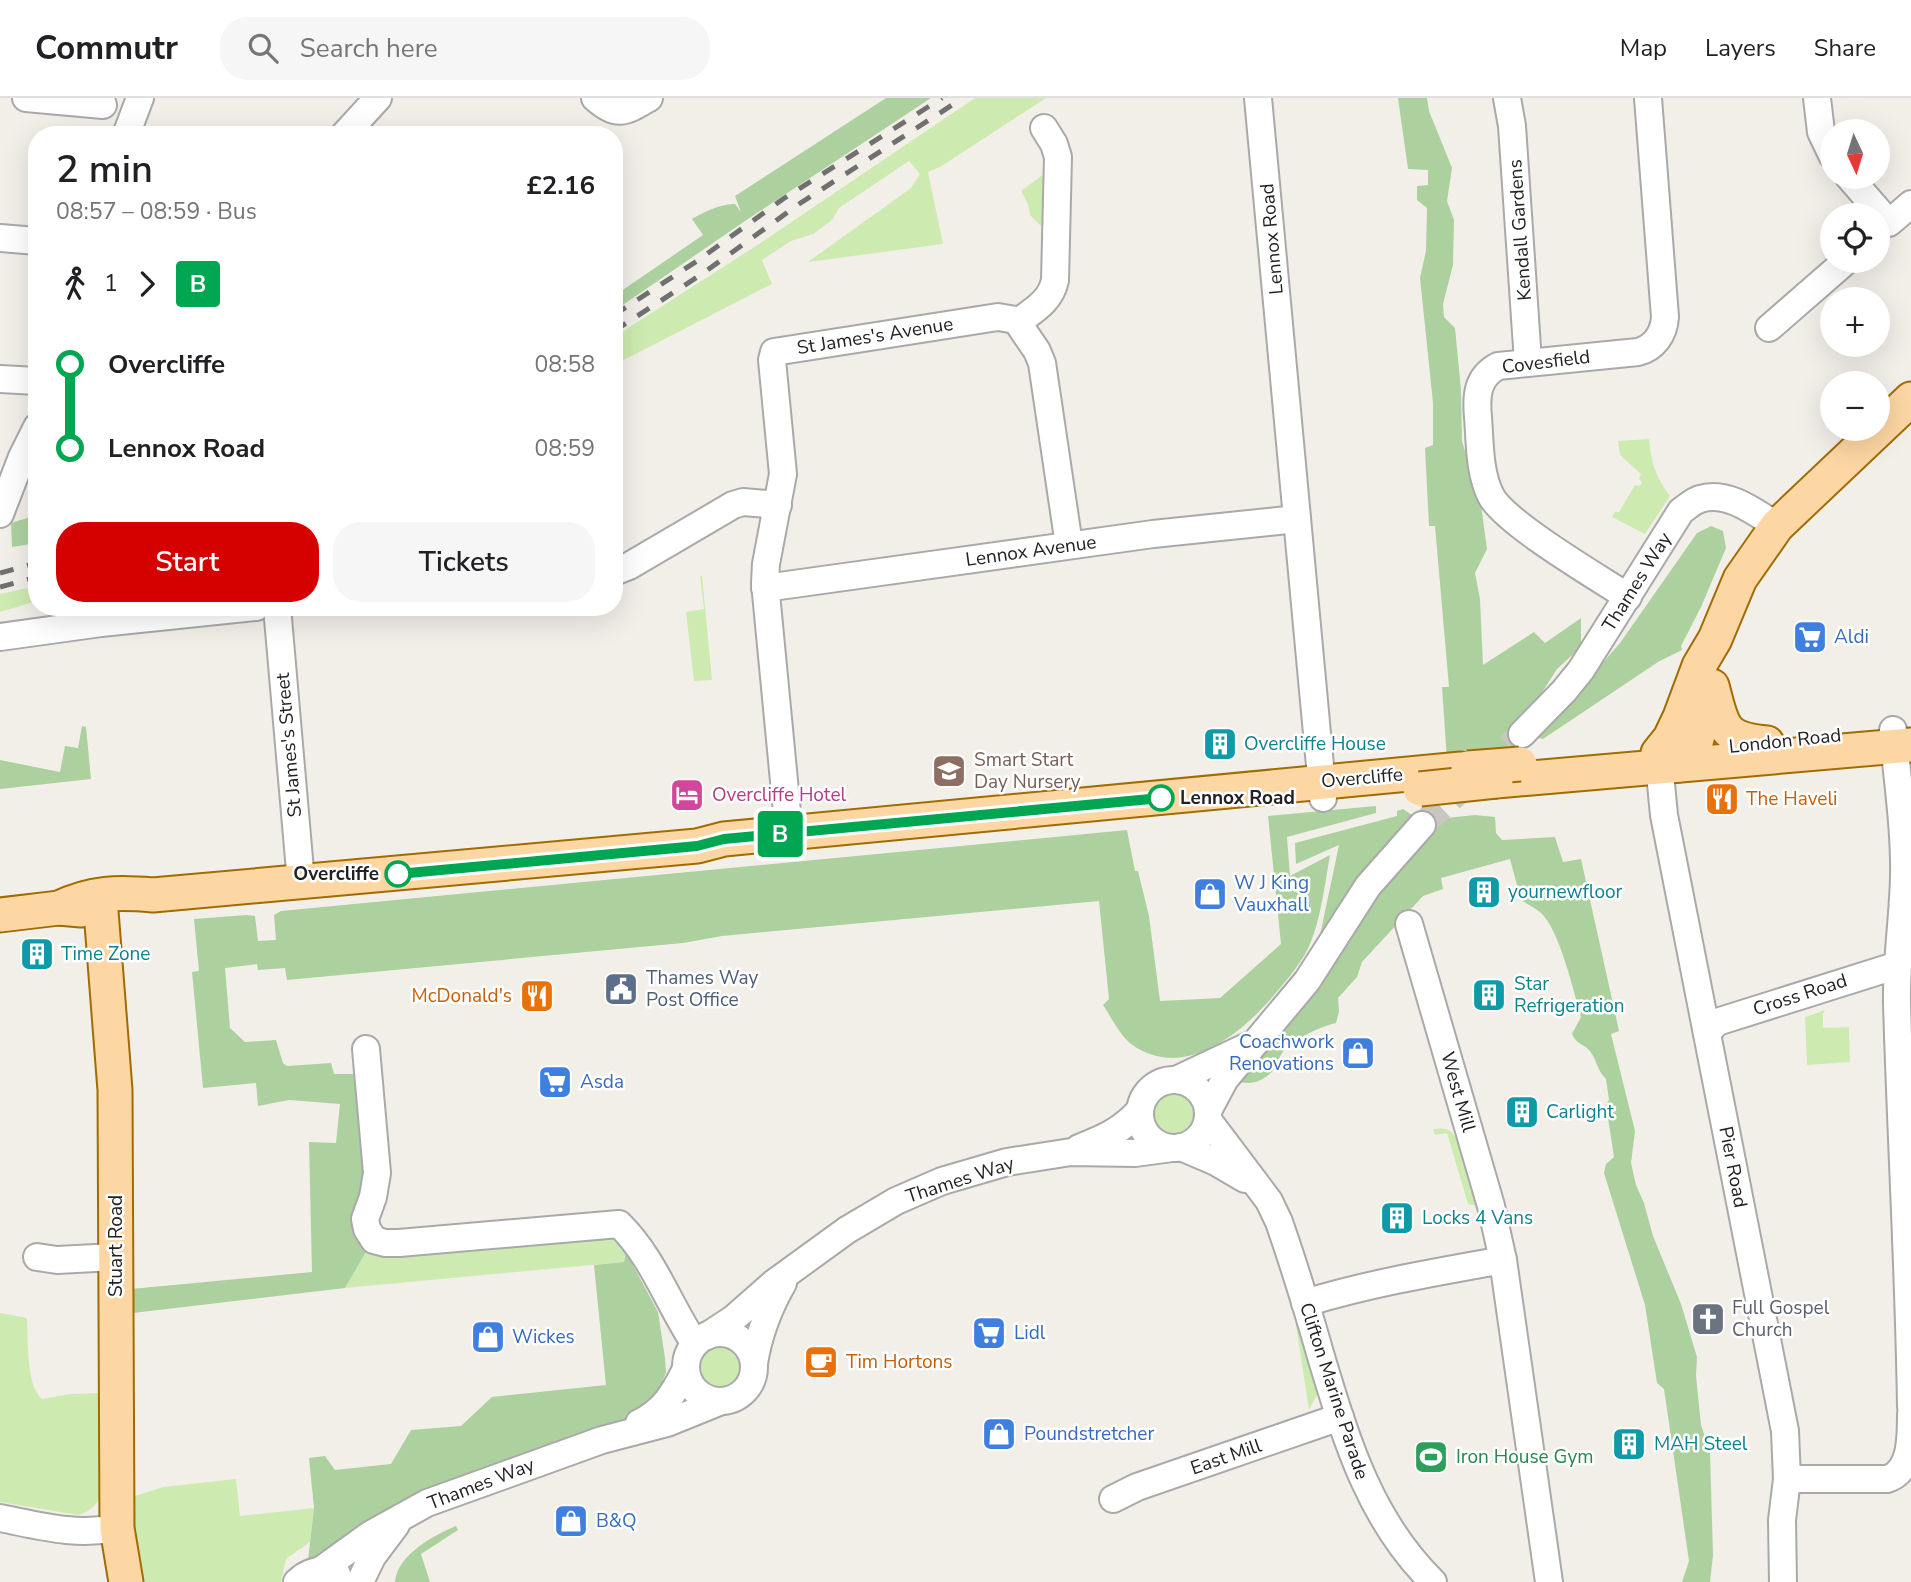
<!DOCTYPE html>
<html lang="en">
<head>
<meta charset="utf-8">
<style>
  body { margin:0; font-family:"Nunito Sans",sans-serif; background:#f6f6f6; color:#202124; height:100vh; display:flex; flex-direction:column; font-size:26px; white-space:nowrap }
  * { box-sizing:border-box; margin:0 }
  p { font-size:23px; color:#757577 }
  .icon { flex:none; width:38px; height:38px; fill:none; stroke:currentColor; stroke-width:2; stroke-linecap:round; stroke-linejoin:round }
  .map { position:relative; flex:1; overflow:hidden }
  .drawer { position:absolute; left:28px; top:28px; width:595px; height:490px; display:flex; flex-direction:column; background:#fff; border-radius:28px; box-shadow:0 7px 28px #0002 }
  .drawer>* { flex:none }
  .badge { padding:0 14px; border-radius:5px; font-size:24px; line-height:46px }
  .needle { width:46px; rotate:176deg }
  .controls { position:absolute; left:1820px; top:21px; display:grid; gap:14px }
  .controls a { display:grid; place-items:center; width:70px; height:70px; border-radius:50%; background:#fff; box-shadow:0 7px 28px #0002; font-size:35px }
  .map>.badge { position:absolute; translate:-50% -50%; box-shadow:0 0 0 4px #fff }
  .legs { display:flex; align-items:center; gap:10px; height:77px; padding:0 28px; font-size:23px }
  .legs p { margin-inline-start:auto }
  .head { display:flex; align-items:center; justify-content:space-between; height:119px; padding:0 28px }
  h1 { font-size:38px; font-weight:600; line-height:52px }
  .cta { display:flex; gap:14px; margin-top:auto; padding:14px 28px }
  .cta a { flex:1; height:80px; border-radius:28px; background:#d40100; color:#fff; font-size:28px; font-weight:600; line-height:80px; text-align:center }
  .cta a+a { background:#f6f6f6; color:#202124 }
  ul { padding:0 28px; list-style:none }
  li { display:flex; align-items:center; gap:24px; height:84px; font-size:26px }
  li i { display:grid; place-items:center; width:10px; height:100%; margin:0 9px; background:currentColor }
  li i::after { content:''; width:18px; height:18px; margin:-9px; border:5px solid; border-radius:50%; background:#fff }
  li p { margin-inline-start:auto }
  li:first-child i { background:linear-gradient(#0000 50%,currentColor 0) }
  li:last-child i { background:linear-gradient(currentColor 50%,#0000 0) }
  header { display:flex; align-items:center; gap:42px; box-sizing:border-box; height:98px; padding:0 35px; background:#fff; border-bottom:2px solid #e0e0e0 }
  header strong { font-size:33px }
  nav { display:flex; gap:38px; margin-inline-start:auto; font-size:24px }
  .search { width:490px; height:63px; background:#f6f6f6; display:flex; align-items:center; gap:18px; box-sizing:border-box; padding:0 24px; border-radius:28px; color:#757577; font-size:26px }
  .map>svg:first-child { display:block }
  .grass { fill:#cdebb0 }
  .forest { fill:#acd19e }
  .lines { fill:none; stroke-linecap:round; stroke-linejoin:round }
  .minor-tunnel { stroke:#c8c6c1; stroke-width:26; stroke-dasharray:26 13; stroke-linecap:butt }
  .minor-casing { stroke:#a9a9a9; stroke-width:30 }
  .major-casing { stroke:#a06c00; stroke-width:37 }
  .minor { stroke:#fff; stroke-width:26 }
  .major { stroke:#fcd6a3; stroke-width:33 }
  .rail { stroke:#707070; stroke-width:5; stroke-dasharray:14 14; stroke-linecap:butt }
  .major-bridge-casing { stroke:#a06c00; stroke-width:37; stroke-linecap:butt }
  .major-bridge { stroke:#fcd6a3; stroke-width:33 }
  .line-1-casing { stroke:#fff; stroke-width:16 }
  .line-1 { stroke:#00a651; stroke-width:10 }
  .stop-1-dot { fill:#fff; stroke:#00a651; stroke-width:3.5 }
  .labels { text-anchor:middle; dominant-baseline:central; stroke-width:5; stroke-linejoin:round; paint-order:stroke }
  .street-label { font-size:19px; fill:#222; stroke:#fff }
  .shop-label { font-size:19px; fill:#366cbe; stroke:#fff; text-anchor:start }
  .culture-label { font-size:19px; fill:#0d838f; stroke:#fff; text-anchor:start }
  .education-label { font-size:19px; fill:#785e54; stroke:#fff; text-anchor:start }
  .hotel-label { font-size:19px; fill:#b23c85; stroke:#fff; text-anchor:start }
  .stop-label { font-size:19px; font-weight:bold; fill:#222; stroke:#fff; text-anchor:start }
  .food-label { font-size:19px; fill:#c56008; stroke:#fff; text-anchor:start }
  .service-label { font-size:19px; fill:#4e5e75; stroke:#fff; text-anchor:start }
  .worship-label { font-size:19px; fill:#5b616d; stroke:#fff; text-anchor:start }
  .leisure-label { font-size:19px; fill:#27864d; stroke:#fff; text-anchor:start }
</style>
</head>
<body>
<header>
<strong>Commutr</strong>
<div class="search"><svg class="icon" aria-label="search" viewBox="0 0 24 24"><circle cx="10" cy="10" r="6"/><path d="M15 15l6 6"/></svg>Search here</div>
<nav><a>Map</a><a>Layers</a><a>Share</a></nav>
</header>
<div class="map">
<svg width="1911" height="1484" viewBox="0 0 1911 1484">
  <rect width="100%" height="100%" fill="#f2efe9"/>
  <g class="grass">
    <polygon points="975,0 1046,0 940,69 928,74 943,146 808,164 911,90 920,76 909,63 839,110 832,122 813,136 791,143 762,162 772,186 614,267 614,239 756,148"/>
    <polygon points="1044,76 1046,127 1040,127 1030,117 1028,106 1021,93"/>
    <path d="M1649,341c2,23 7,39 21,57l-25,38 -33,-17 3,-5h4l16,-27 5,1 2,-4 -3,-3 2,-5 -21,-19 -2,-14z"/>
    <polygon points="700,478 702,478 712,582 694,583 686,514 704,511"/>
    <polygon points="37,488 37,503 0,514 0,496"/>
    <polygon points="1825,912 1823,916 1823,930 1849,929 1850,964 1807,967 1805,919"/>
    <circle cx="1175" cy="1015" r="24"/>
    <path d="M1433,1031c8,-1 16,-1 21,6 10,12 18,55 23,71l-9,-2 -21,-71 -12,2z"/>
    <polygon points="608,1139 618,1142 626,1154 624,1164 345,1190 366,1154 383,1159"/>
    <path d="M0,1215l27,5c1,19 -1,69 15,81l28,-5 31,-1 1,102c-6,11 -13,17 -24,20l-78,-13z"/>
    <polygon points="1296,1227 1299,1227 1317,1286 1318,1295 1309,1312"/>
    <circle cx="720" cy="1270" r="24"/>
    <polygon points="236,1381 240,1418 314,1410 310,1444 286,1461 281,1484 145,1484 134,1430 132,1399 163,1389"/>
  </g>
  <g class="forest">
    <path d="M886,0h45l-186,123 -131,90v-15l89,-61 -11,-16c11,-7 31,-16 43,-15l6,8 -6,-16z"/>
    <polygon points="1398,0 1427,0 1429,13 1452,70 1447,103 1454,122 1453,167 1443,206 1444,219 1455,230 1461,292 1462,343 1481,407 1487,451 1475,475 1480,501 1483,567 1534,534 1545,545 1581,520 1581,549 1557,571 1543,593 1535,622 1503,653 1447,662 1442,589 1449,589 1435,428 1429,428 1425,350 1433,347 1433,305 1420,180 1426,153 1427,110 1417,102 1417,88 1428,87 1428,72 1408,71"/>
    <polygon points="37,417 37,445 12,449 11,425"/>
    <polygon points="1711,428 1723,433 1726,450 1701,509 1681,548 1682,552 1658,564 1543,641 1530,638 1579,592 1620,545 1697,435"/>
    <polygon points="82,628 86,629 91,681 0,691 0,662 60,674 65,648 78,650"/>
    <path d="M1376,708v7l-89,24 3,39 40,-21c-5,28 -9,63 -20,89 -6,15 -19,31 -30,44 -33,41 -94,96 -149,56 -11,-9 -20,-27 -28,-39l6,-6 -10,-98 -377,35 -39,7 -396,37 -2,-12 -27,2 -1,-6 -32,4 5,60 15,14 31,-2 7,23 4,3 44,-3 3,11h27l6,113 -14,39 13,26 -21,36 -212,25 -2,-24 181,-17 -3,-130 27,1 4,-39 -51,-4 -31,6 -2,-23 -53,5 -11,-116 7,-1 -5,-52 53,-4 8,1 3,25 18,-1 -2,-25 7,-4 846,-81 8,41h3l11,45 11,85 60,-3 61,-54 -13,-128z"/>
    <polygon points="1403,711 1415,719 1319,842 1339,747 1296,766 1295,745 1397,718 1397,713"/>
    <path d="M1475,717l20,2 1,16 6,7 53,-3 8,25 18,-3 38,172 -8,3 24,97 -4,32 5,22 8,18 9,33 28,68 16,53 -1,19 5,49 9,27 3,103 -3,27h-28l7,-21 -25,-172 -7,-6 -12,-78 -41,-132 2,-9 8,-7 -8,-52 3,-5 -3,-21c-9,-8 -9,-19 -16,-28 -6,-7 -14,-7 -18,-17l9,-17c-8,-27 -21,-87 -41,-105 -6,-5 -13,-8 -19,-12l-11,-41 -69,19 2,11 -20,7 -61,66 -5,15 -19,21 1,14 -3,11c-17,4 -35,13 -49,24 -7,6 -9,16 -14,23 -9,13 -26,16 -39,10l150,-197 49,-54 14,-11z"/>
    <polygon points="626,1154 658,1214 665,1260 666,1274 657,1299 633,1322 308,1462 314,1410 309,1360 325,1358 335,1372 391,1366 411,1332 461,1328 492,1299 606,1287 594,1167 624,1164"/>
    <path d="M456,1428l2,4 -37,24 9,28h-35c2,-27 39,-47 61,-56z"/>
  </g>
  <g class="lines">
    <polyline class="minor-tunnel" points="1422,727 1522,636"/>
    <g class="minor-casing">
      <g id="minor">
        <polyline points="26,0 103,7"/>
        <path d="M595,0c22,20 30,14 54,0"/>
        <polyline points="1258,0 1323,700"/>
        <polyline points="1507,0 1512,28 1528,264"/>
        <polyline points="1817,0 1821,34 1832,57"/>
        <polyline points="126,37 140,0"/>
        <polyline points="344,37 378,0"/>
        <polyline points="1849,79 1889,125 1911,106"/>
        <polyline points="0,140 37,143"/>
        <path d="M1018,224c16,-12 33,-21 37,-42l3,-123 -4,-13 -10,-16"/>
        <polyline points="1769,230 1846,163"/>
        <polyline points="0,281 37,283"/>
        <polyline points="0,416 22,359 37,329"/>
        <polyline points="614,474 629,468 733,407 743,404 778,407"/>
        <polyline points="765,490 1153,436 1297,421"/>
        <path d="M1628,499c-29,-19 -123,-74 -137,-101 -12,-23 -11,-54 -13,-79 -2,-21 -1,-40 20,-51l140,-14c16,-4 26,-18 27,-35l-17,-219"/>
        <polyline points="277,509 301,784"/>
        <polyline points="0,539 101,525 256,509"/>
        <path d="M1893,632c4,49 12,98 11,147 -1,43 -8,85 -7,127 4,134 12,268 14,402"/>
        <path d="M1522,636l42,-43 17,-21 100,-159c6,-4 12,-10 19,-12 27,-9 55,13 77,27"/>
        <polyline points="1658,655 1664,717 1785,1333 1787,1381 1782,1422 1783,1484"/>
        <polyline points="789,735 765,485 766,466 783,376 772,262 774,254 998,219 1016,222 1037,253 1042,265 1069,447"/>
        <polyline points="1409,826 1491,1108 1503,1162 1549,1484"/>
        <polyline points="1707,935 1717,924 1898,867"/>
        <path d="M366,951l11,124 -4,24 -8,22 2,10 7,11 11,3h14l220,-19c34,33 50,81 76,120"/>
        <polyline points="1178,981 1248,948"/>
        <circle cx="1174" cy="1016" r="34"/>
        <polyline points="1209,1011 1225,981 1307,883 1368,788 1422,727"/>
        <path d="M1208,1022l61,81 10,21c16,46 30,92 43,138 25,82 48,160 111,222"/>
        <polyline points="1181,1049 1216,1064 1245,1081"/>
        <path d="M1079,1050c25,-10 44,-18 61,-38"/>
        <polyline points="37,1159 57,1162 115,1159"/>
        <path d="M1305,1205c66,-20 131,-31 198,-43"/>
        <circle cx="720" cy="1269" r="34"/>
        <polyline points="707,1238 733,1221 774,1185 847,1132 896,1103 942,1083 1007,1064 1071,1054 1135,1055 1172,1050"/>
        <path d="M754,1265c5,-30 14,-54 29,-80"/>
        <path d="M639,1325c25,-12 35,-30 47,-54"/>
        <path d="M1787,1381h100c24,-7 24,-40 24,-65"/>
        <polyline points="1113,1401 1137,1389 1340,1319"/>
        <path d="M0,1420c41,8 75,18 117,10"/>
        <polyline points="321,1472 371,1436 427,1405 602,1342 667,1325 719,1304"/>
        <path d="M297,1484c12,-11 25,-14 40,-8"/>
        <polyline points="360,1484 372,1459 396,1427"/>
      </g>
    </g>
    <g class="major-casing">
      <g id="major">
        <path d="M1712,588c11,40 9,53 55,57"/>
        <polyline points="1658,655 1670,640 1680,619 1699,568 1715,541 1740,481 1777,428 1911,301"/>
        <polyline points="1679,667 1694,652 1711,589"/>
        <polyline points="1496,683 1911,647"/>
        <path d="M59,810c33,-16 59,-16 94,-13l544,-49 27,-7 737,-70"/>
        <polyline points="101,813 115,992 117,1430 126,1484"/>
        <polyline points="0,817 59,810 81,812"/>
      </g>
    </g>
    <use href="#minor" class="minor"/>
    <use href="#major" class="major"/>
    <g class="rail">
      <polyline points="614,217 697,163 783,101 942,0"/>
      <polyline points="614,233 702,176 799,106 963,0"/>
      <polyline points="0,475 37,465"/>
      <polyline points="0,489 37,479"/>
    </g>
    <g class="major-bridge-casing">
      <g id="major-bridge">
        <polyline points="1468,670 1520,666"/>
        <polyline points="1420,691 1496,683"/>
      </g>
    </g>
    <use href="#major-bridge" class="major-bridge"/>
  </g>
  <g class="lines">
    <g class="line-1-casing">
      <polyline id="line-1" points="398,776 697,748 724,741 1161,700"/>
    </g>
    <use href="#line-1" class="line-1"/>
  </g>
  <defs>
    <g id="supermarket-square" transform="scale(1.75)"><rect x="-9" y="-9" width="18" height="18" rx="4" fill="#3f7fe0" stroke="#fff"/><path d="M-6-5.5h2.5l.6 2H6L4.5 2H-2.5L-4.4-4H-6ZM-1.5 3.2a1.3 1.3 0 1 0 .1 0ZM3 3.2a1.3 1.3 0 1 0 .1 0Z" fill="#fff"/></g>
    <g id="building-square" transform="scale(1.75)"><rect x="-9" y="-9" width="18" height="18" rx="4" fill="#0f9aa8" stroke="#fff"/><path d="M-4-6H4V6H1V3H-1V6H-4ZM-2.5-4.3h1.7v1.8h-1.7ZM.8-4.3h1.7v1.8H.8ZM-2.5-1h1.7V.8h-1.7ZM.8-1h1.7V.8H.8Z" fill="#fff"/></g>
    <g id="school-square" transform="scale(1.75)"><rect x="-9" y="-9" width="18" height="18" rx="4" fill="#8d6e63" stroke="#fff"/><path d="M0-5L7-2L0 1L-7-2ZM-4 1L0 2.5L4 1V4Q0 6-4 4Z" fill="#fff"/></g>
    <g id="hotel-square" transform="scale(1.75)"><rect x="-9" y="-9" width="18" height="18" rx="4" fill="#d1479c" stroke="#fff"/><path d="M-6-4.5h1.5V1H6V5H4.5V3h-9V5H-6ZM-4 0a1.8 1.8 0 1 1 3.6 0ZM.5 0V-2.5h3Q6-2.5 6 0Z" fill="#fff"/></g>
    <g id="restaurant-square" transform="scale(1.75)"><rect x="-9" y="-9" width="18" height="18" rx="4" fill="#e8710a" stroke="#fff"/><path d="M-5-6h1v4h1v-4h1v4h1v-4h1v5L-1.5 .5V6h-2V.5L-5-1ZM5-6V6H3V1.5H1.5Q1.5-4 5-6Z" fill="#fff"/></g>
    <g id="shop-square" transform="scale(1.75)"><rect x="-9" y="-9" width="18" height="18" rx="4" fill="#3f7fe0" stroke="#fff"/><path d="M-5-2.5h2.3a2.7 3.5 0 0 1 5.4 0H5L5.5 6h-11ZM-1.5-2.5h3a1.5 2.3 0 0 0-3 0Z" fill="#fff"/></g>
    <g id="civic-square" transform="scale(1.75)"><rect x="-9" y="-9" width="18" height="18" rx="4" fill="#5c6f8a" stroke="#fff"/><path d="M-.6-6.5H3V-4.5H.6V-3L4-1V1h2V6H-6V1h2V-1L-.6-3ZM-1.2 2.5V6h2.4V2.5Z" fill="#fff"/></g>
    <g id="church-square" transform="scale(1.75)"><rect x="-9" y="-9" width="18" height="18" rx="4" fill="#6b7280" stroke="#fff"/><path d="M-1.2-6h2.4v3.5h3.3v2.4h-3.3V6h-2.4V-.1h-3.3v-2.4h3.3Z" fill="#fff"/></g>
    <g id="cafe-square" transform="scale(1.75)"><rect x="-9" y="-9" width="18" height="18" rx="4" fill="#e8710a" stroke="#fff"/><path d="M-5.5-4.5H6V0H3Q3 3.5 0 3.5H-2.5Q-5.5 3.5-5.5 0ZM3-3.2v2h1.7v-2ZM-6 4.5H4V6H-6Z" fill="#fff"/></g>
    <g id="stadium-square" transform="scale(1.75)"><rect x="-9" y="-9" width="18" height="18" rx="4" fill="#2e9e5b" stroke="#fff"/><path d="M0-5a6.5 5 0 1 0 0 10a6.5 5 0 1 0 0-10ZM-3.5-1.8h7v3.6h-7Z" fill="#fff"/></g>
  </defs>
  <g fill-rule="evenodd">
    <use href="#supermarket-square" x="1810" y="539"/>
    <use href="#building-square" x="1220" y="646"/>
    <use href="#school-square" x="949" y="673"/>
    <use href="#hotel-square" x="687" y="697"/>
    <use href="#restaurant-square" x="1722" y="701"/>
    <use href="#building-square" x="1484" y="794"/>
    <use href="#shop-square" x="1210" y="796"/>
    <use href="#building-square" x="37" y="856"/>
    <use href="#civic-square" x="621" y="891"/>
    <use href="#building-square" x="1489" y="897"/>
    <use href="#restaurant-square" x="537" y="898"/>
    <use href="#shop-square" x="1358" y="955"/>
    <use href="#supermarket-square" x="555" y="984"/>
    <use href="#building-square" x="1522" y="1014"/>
    <use href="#building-square" x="1397" y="1120"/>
    <use href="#church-square" x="1708" y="1221"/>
    <use href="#supermarket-square" x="989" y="1235"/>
    <use href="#shop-square" x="488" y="1239"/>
    <use href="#cafe-square" x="821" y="1264"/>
    <use href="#shop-square" x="999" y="1336"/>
    <use href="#building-square" x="1629" y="1346"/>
    <use href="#stadium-square" x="1431" y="1359"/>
    <use href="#shop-square" x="571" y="1423"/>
  </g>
  <g class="stop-1-dot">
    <circle cx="1161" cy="700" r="12"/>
    <circle cx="398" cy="776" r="12"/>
  </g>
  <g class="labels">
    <g class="street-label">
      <text transform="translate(1520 132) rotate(-94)">Kendall Gardens</text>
      <text transform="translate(1272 141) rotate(-95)">Lennox Road</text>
      <text transform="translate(875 238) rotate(-9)">St James's Avenue</text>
      <text transform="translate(1546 264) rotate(-7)">Covesfield</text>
      <text transform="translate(1031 453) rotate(-8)">Lennox Avenue</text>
      <text transform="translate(1637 484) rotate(-58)">Thames Way</text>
      <text transform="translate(1785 643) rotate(-6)">London Road</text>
      <text transform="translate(289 647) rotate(-95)">St James's Street</text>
      <text transform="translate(1362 680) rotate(-5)">Overcliffe</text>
      <text transform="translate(1800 897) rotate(-18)">Cross Road</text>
      <text transform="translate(1458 994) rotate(74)">West Mill</text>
      <text transform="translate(1733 1069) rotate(79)">Pier Road</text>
      <text transform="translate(960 1082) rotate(-18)">Thames Way</text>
      <text transform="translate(116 1148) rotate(-90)">Stuart Road</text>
      <text transform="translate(1334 1293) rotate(72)">Clifton Marine Parade</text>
      <text transform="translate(1226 1359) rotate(-19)">East Mill</text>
      <text transform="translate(481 1386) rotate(-21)">Thames Way</text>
    </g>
    <g class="shop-label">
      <text x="1834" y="539">Aldi</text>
      <text x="1234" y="785">W J King<tspan x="1234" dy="22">Vauxhall</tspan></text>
      <text x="1334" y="944" text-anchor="end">Coachwork<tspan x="1334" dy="22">Renovations</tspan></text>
      <text x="580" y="984">Asda</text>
      <text x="1014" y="1235">Lidl</text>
      <text x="512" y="1239">Wickes</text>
      <text x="1024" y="1336">Poundstretcher</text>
      <text x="596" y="1423">B&amp;Q</text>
    </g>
    <g class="culture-label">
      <text x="1244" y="646">Overcliffe House</text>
      <text x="1508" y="794">yournewfloor</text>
      <text x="61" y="856">Time Zone</text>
      <text x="1514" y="886">Star<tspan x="1514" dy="22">Refrigeration</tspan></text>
      <text x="1546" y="1014">Carlight</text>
      <text x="1422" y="1120">Locks 4 Vans</text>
      <text x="1654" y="1346">MAH Steel</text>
    </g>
    <g class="education-label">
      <text x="974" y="662">Smart Start<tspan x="974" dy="22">Day Nursery</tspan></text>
    </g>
    <g class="hotel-label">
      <text x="712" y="697">Overcliffe Hotel</text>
    </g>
    <g class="stop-label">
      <text x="1180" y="700">Lennox Road</text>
      <text x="379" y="776" text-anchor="end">Overcliffe</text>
    </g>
    <g class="food-label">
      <text x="1746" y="701">The Haveli</text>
      <text x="512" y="898" text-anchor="end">McDonald's</text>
      <text x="846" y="1264">Tim Hortons</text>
    </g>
    <g class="service-label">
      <text x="646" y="880">Thames Way<tspan x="646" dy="22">Post Office</tspan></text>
    </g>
    <g class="worship-label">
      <text x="1732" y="1210">Full Gospel<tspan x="1732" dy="22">Church</tspan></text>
    </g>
    <g class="leisure-label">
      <text x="1456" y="1359">Iron House Gym</text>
    </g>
  </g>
</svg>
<div class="controls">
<a><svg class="needle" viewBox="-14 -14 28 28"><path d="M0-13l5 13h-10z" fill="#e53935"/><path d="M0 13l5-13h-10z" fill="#757577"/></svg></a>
<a><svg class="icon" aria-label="locate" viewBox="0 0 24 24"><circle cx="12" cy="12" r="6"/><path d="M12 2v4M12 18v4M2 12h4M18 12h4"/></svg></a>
<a>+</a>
<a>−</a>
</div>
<b class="badge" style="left:780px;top:736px;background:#00a651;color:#fff">B</b>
<section class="drawer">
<div class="head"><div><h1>2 min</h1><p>08:57 – 08:59 · Bus</p></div><b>£2.16</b></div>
<div class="legs"><svg class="icon" aria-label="walk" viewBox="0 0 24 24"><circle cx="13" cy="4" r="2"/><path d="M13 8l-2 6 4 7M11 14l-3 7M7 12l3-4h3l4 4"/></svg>1<svg class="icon" aria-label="forward" viewBox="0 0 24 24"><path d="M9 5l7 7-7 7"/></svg><b class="badge" style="background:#00a651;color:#fff">B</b></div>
<ul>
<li><i style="color:#00a651"></i><b>Overcliffe</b><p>08:58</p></li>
<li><i style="color:#00a651"></i><b>Lennox Road</b><p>08:59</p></li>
</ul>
<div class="cta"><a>Start</a><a>Tickets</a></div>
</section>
</div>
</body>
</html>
